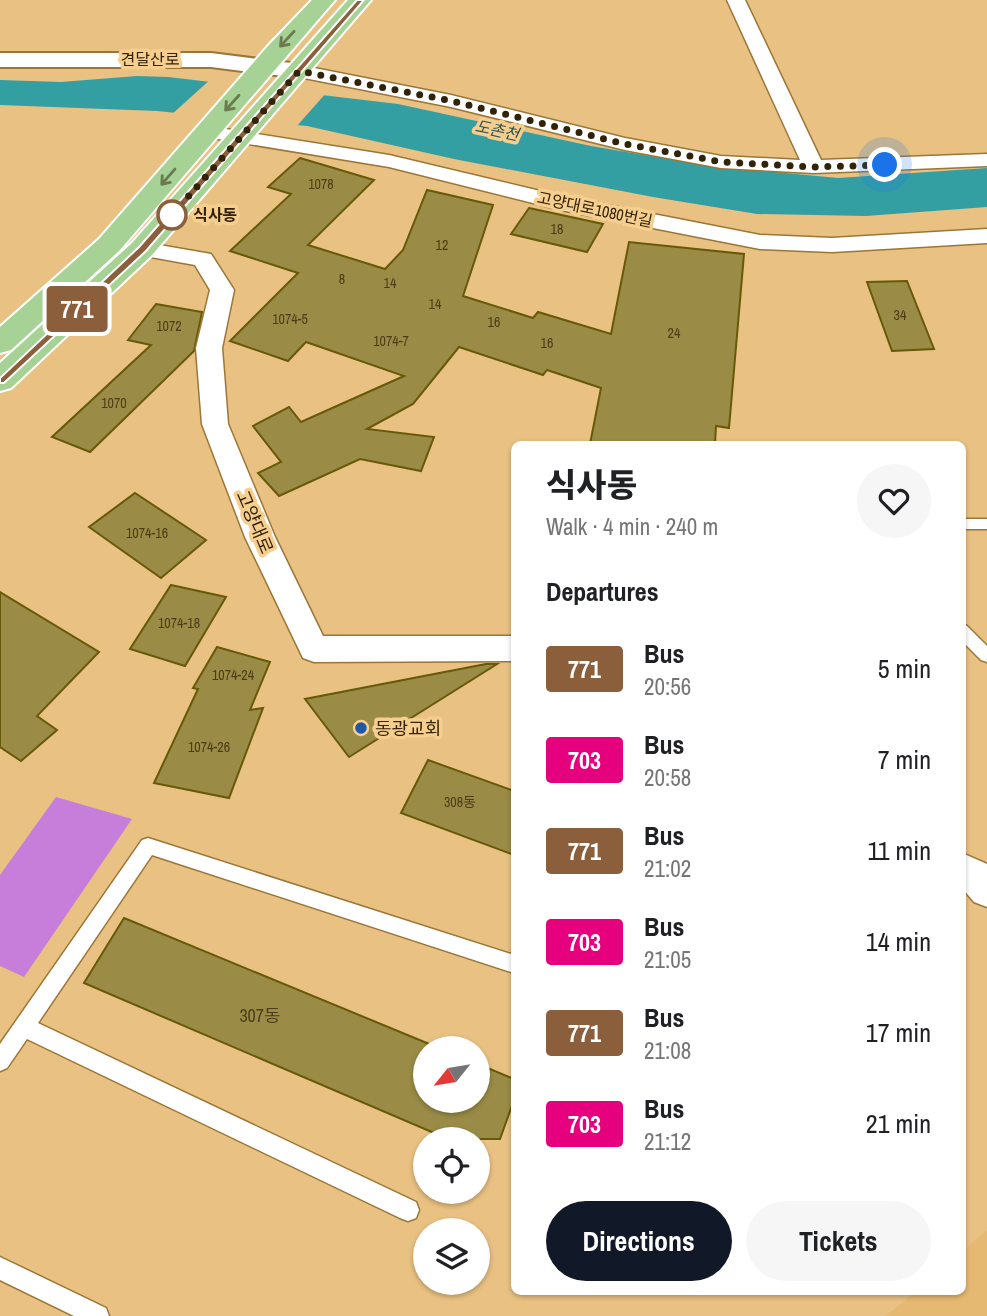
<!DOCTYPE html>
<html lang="en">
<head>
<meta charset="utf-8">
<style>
  body { margin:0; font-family:"Archivo Narrow","Noto Sans KR",sans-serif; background:#f6f6f6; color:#202124; height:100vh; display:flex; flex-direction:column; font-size:26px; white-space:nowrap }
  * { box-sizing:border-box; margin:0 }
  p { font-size:23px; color:#757577 }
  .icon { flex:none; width:38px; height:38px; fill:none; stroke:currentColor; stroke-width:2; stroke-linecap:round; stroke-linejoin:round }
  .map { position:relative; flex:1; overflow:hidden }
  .details { position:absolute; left:511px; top:441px; width:455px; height:854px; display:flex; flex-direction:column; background:#fff; border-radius:10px; box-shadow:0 2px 5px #0004 }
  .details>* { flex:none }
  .badge { padding:0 14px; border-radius:5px; font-size:24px; line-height:46px }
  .needle { width:46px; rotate:240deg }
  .controls { position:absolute; left:413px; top:1036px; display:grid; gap:14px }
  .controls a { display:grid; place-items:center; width:77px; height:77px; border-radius:50%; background:#fff; box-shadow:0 2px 5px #0004; font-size:35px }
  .you { position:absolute; width:35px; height:35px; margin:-18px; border:5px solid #fff; border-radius:50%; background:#1a73e8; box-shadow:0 0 0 10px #1a73e833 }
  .map>.badge { position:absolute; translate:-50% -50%; box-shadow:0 0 0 4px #fff }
  h2 { padding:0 35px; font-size:26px; line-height:63px }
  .round { display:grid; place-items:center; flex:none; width:74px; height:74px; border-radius:37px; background:#f6f6f6 }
  .headline { display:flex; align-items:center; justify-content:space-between; height:119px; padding:0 35px }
  h1 { font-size:33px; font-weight:800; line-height:52px }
  .cta { display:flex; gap:14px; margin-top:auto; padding:14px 35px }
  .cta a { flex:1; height:80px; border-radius:42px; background:#111827; color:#fff; font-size:28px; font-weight:800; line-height:80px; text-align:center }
  .cta a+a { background:#f6f6f6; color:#202124 }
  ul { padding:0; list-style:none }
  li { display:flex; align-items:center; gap:21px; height:91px; padding:0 35px }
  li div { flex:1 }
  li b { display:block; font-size:26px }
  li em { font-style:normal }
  li .badge { min-width:77px; font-weight:700; text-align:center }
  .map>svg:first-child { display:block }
  .built { fill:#e5b972 }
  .green { fill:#c67eda }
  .water { fill:#349fa3 }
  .pier { fill:#e9c182 }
  .building { fill:#9a8c46; stroke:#665907; stroke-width:2 }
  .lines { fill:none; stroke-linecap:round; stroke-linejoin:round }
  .service-casing { stroke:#9b7637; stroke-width:3 }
  .minor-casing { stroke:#9b7637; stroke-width:3 }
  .tertiary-casing { stroke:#9b7637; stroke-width:4 }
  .primary-casing { stroke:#fff; stroke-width:4 }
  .service { fill:#fff; fill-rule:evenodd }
  .minor { fill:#fff; fill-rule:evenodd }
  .tertiary { fill:#fff; fill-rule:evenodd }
  .primary { fill:#a6d296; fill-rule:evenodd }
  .oneway { stroke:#6c7a4f }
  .line { fill:#8b5e3c; stroke:#fff; stroke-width:2 }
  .walk { stroke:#322308; stroke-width:7; stroke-dasharray:0 12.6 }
  .stop-dot { fill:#fff; stroke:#8b5e3c; stroke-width:3.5 }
  .poi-dot { fill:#1e56a8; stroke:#f6ce8e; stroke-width:2.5 }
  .labels { text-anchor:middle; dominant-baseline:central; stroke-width:7; stroke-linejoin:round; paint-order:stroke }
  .number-label { font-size:14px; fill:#4c3d18 }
  .far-street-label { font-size:16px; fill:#322308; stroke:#f6ce8e }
  .far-water-label { font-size:16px; font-style:italic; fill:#325253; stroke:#f6ce8e }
  .far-stop-label { font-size:16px; font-weight:bold; fill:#322308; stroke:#f6ce8e; text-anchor:start }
  .street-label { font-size:18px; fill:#322308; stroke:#f6ce8e }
  .poi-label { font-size:18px; fill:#322308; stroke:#f6ce8e; text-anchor:start }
  .near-number-label { font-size:18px; fill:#4c3d18 }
</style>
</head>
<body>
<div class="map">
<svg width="987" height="1316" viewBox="0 0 987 1316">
  <rect width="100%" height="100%" fill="#e9c182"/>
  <polygon class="built" points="987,1230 987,1316 886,1316 915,1292 962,1292 963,1251"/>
  <polygon class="green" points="56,797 132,819 24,977 0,966 0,875"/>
  <polygon class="water" points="137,76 168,77 398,104 591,146 704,165 838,178 987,168 987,207 866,216 757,214 653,197 454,159 307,126 157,111 0,105 0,80 61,82"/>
  <polygon class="pier" points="212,78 327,92 296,127 170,116"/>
  <g class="building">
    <polygon points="300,158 374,180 308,245 385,269 403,250 427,190 493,205 463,296 533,318 538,312 611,334 629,242 744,254 729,428 716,426 715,444 590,444 601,388 547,370 543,375 459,347 413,404 367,429 434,437 421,471 360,459 279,496 258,473 281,462 253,426 289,407 301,422 404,376 306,342 288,361 230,341 298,273 230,251 291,194 268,187"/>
    <polygon points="529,208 603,224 587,252 511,234"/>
    <polygon points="907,281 934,349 892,351 867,282"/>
    <polygon points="156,304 202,312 194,351 90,452 52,437 151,345 128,340"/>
    <polygon points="135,493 206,540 161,578 89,527"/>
    <polygon points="171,585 226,597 185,666 130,649"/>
    <polygon points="0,592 99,652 37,716 57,730 21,761 0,747"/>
    <polygon points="217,647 270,662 250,710 263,708 229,798 154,783 198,689 193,688"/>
    <polygon points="486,664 497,664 349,757 305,699"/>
    <polygon points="428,760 514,791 514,855 401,813"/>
    <polygon points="124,918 439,1048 425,1048 425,1101 478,1101 478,1064 514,1079 514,1100 500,1139 448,1139 84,983"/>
  </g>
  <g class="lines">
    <g class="service-casing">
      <g id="service">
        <rect x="962" y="519" width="25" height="10"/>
        <polygon points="962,624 967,626 987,646 987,662 981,660 962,641"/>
        <polygon points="148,838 514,955 514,973 152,855 38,1023 416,1202 419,1210 416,1218 408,1221 400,1218 27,1039 7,1068 0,1071 0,1044 142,840"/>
        <polygon points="0,1257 106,1308 109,1316 74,1316 0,1280"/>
      </g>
    </g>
    <g class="minor-casing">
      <g id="minor">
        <polygon points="727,0 745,0 821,160 987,154 987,166 814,173 721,168 625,150 451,107 299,77 289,71 299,65 451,95 625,138 721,156 800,160"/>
        <polygon points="207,126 389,155 561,196 760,235 832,238 987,229 987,243 832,252 760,249 561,210 389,167 200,136 197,132 200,128"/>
        <polygon points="142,242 211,254 234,290 222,348 228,424 275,537 323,636 514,636 514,661 314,662 303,658 245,537 202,424 196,348 210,290 195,265 134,254 130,249 134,244"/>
        <polygon points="962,853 987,864 987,907 974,902 962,888"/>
      </g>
    </g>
    <g class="tertiary-casing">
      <polygon id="tertiary" points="0,53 211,53 299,64 307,66 311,71 307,76 299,78 211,67 0,67"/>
    </g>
    <g class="primary-casing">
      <g id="primary">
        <polygon points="312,0 335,0 119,251 11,350 0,353 0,327 99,239 268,46"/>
        <polygon points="348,0 371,0 152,255 11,388 0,391 0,363 132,243"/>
      </g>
    </g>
    <use href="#service" class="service"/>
    <use href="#minor" class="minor"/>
    <use href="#tertiary" class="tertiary"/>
    <use href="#primary" class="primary"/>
  </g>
  <defs><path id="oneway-shaft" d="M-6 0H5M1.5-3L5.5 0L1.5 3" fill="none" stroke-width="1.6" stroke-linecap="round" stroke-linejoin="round" transform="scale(1.75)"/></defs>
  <g class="oneway">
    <use href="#oneway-shaft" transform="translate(287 39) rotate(133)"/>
    <use href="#oneway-shaft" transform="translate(232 103) rotate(132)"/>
    <use href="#oneway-shaft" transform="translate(168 177) rotate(131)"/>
  </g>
  <polygon class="line" points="357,0 364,0 146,251 4,383 0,383 0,378 139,247"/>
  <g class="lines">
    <polyline class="walk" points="172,215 299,71 452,101 625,144 722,162 814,167 885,165"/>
  </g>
  <circle class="stop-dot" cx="172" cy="215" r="14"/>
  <circle class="poi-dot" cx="361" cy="728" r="7"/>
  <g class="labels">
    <g class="number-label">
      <text x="321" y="184">1078</text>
      <text x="557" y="229">18</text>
      <text x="442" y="245">12</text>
      <text x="342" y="279">8</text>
      <text x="390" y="283">14</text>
      <text x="435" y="304">14</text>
      <text x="900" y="315">34</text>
      <text x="290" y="319">1074-5</text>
      <text x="494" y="322">16</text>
      <text x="169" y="326">1072</text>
      <text x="674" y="333">24</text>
      <text x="391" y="341">1074-7</text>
      <text x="547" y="343">16</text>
      <text x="114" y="403">1070</text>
      <text x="147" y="533">1074-16</text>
      <text x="179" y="623">1074-18</text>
      <text x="233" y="675">1074-24</text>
      <text x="209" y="747">1074-26</text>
      <text x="460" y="802">308동</text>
    </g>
    <g class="far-street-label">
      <text x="150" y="59">견달산로</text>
      <text transform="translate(595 209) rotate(12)">고양대로1080번길</text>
    </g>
    <g class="far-water-label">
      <text transform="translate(497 130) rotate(12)">도촌천</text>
    </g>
    <g class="far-stop-label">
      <text x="193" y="215">식사동</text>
    </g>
    <g class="street-label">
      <text transform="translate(255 522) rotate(67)">고양대로</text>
    </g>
    <g class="poi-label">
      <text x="375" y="728">동광교회</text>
    </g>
    <g class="near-number-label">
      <text x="260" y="1015">307동</text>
    </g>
  </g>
</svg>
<div class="controls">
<a><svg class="needle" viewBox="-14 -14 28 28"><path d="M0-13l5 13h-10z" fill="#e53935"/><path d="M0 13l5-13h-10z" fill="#757577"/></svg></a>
<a><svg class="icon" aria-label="locate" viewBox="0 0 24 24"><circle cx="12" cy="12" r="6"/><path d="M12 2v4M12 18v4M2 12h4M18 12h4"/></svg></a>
<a><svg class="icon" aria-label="layers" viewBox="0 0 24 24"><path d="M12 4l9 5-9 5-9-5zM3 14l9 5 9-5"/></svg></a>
</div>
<div class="you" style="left:885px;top:165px"></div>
<b class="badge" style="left:77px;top:309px;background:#8b5e3c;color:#fff">771</b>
<section class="details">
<div class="headline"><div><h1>식사동</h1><p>Walk · 4 min · 240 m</p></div><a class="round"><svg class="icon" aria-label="heart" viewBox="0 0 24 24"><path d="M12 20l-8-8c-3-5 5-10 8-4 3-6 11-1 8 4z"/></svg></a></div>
<h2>Departures</h2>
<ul>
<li><span class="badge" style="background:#8b5e3c;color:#fff">771</span><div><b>Bus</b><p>20:56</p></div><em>5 min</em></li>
<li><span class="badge" style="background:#e6007e;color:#fff">703</span><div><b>Bus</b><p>20:58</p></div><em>7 min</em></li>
<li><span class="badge" style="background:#8b5e3c;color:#fff">771</span><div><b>Bus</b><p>21:02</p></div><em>11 min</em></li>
<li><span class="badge" style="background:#e6007e;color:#fff">703</span><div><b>Bus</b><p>21:05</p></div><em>14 min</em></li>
<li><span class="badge" style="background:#8b5e3c;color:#fff">771</span><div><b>Bus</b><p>21:08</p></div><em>17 min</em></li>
<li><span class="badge" style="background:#e6007e;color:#fff">703</span><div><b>Bus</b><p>21:12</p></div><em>21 min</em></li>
</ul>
<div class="cta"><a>Directions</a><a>Tickets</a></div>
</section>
</div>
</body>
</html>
